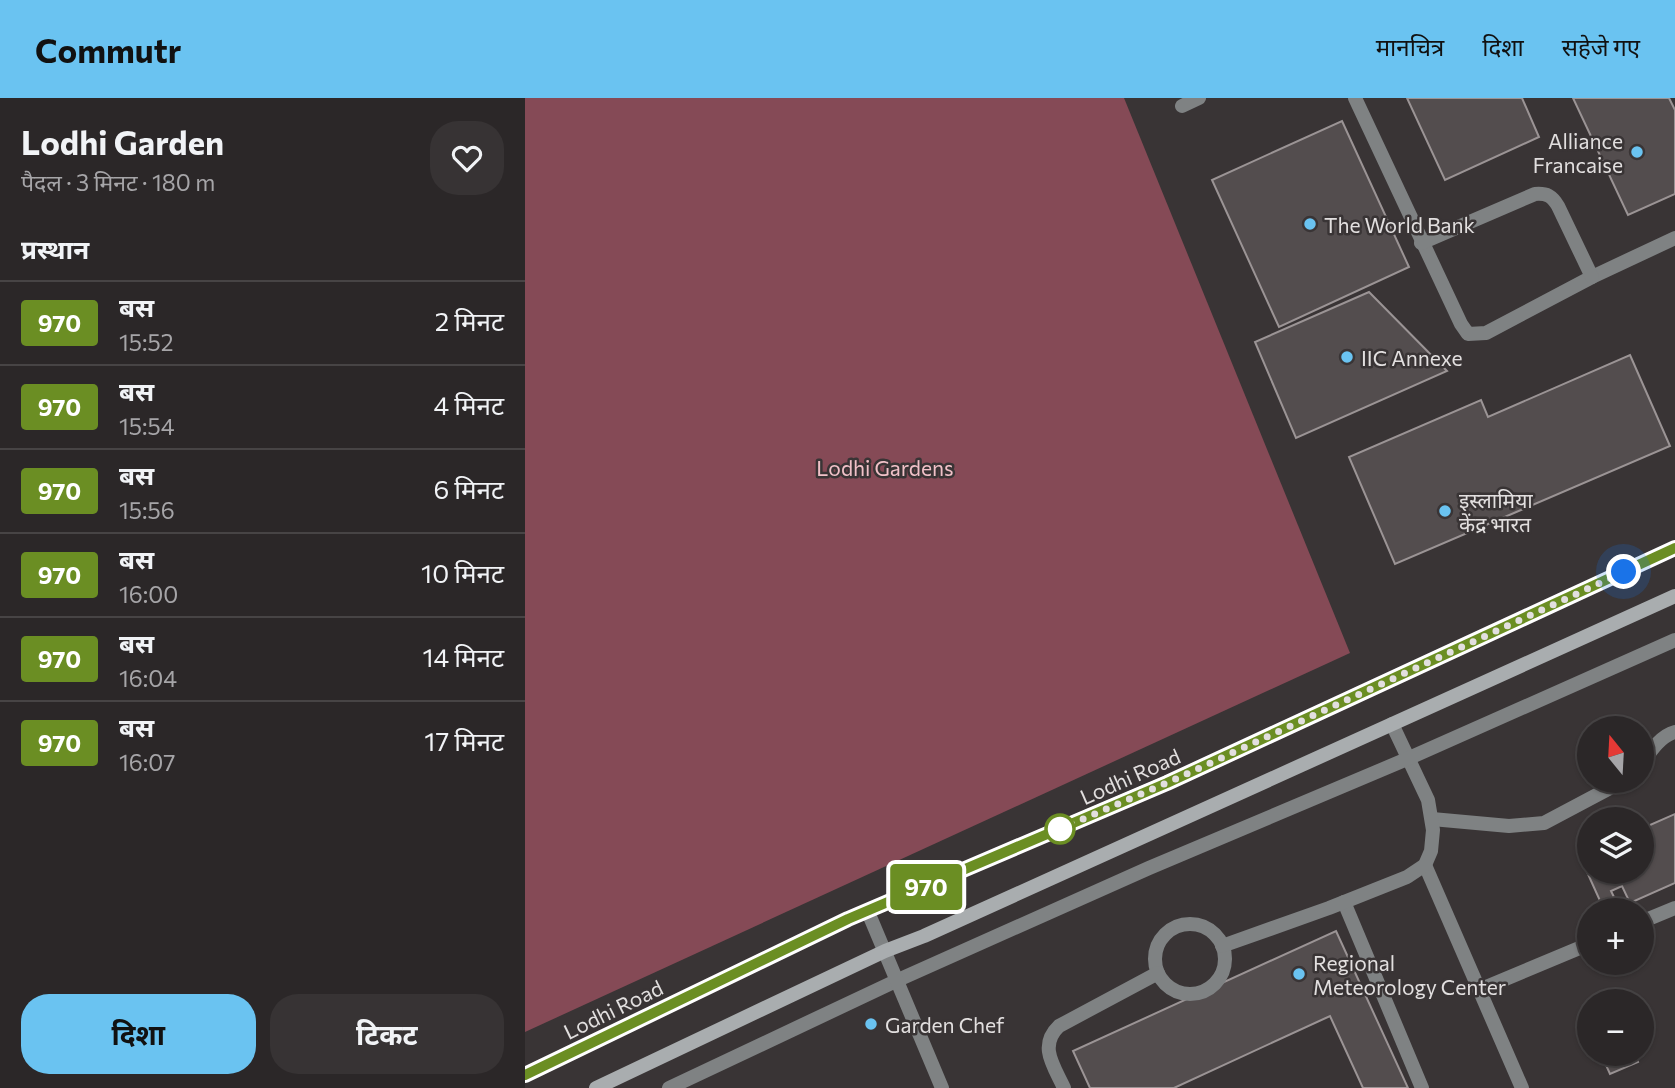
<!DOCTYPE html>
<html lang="hi">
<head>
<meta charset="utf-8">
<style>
  body { margin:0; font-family:Commissioner,"Noto Sans Devanagari",sans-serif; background:#373334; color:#f1f3f6; height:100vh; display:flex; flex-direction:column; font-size:26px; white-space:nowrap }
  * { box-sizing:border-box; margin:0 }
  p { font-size:23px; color:#a6a5a8 }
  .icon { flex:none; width:38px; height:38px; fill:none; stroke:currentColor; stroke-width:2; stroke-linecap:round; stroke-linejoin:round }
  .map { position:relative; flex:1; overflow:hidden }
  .drawer { display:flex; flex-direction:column; background:#2b2728; width:525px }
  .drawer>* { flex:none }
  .badge { padding:0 14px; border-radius:5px; font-size:24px; line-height:46px }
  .needle { width:46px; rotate:342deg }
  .fabs { position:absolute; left:1052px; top:618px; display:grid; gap:14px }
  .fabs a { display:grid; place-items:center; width:77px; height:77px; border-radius:50%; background:#2b2728; box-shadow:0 2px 5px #0004,0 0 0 2px #474445; font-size:35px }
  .you { position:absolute; width:35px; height:35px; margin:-18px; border:5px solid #fff; border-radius:50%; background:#1a73e8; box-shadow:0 0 0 10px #1a73e833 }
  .map>.badge { position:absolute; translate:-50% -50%; box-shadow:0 0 0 4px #fff }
  h2 { padding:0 21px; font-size:26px; line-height:63px }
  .round { display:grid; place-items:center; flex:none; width:74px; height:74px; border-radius:28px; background:#373334 }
  .summary { display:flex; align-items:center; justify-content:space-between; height:119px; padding:0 21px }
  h1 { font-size:33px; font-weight:700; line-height:52px }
  .primary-button { display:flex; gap:14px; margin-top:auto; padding:14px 21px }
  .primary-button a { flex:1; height:80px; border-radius:28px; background:#6ac3f1; color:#111; font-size:28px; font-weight:700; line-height:80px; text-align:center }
  .primary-button a+a { background:#373334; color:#f1f3f6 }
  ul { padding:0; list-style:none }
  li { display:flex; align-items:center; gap:21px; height:84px; padding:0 21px; border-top:2px solid #474445 }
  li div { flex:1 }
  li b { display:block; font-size:26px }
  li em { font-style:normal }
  li .badge { min-width:77px; font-weight:700; text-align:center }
  header { display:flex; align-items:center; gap:42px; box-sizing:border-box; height:98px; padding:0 35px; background:#6ac3f1; color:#111 }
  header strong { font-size:33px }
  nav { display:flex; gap:38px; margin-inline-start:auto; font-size:24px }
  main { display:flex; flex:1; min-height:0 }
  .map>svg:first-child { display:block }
  .green { fill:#854a56 }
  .building { fill:#534d4e; stroke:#9b9495; stroke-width:2 }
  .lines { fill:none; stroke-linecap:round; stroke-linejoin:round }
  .service { stroke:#7f8283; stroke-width:14 }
  .minor { stroke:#7f8283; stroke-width:14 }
  .tertiary { stroke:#7f8283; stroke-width:14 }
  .secondary { stroke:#a9adaf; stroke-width:14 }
  .line-casing { stroke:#fff; stroke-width:16 }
  .line { stroke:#6b8e23; stroke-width:10 }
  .walk { stroke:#e2dfdf; stroke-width:7; stroke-dasharray:0 12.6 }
  .poi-dot { fill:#6ac3f1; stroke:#393435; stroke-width:2.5 }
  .stop-dot { fill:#fff; stroke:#6b8e23; stroke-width:3.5 }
  .labels { text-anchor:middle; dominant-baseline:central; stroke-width:5; stroke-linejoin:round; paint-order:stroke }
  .poi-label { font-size:21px; fill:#e2dfdf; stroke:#393435; text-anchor:start }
  .park-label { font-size:21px; fill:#f1c1c8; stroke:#393435 }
  .street-label { font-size:21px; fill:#e2dfdf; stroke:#393435 }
</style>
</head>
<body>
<header>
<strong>Commutr</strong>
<nav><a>मानचित्र</a><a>दिशा</a><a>सहेजे गए</a></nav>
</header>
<main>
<section class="drawer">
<div class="summary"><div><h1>Lodhi Garden</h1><p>पैदल · 3 मिनट · 180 m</p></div><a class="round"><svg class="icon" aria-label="heart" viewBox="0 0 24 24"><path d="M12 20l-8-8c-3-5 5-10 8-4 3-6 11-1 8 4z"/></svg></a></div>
<h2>प्रस्थान</h2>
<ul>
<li><span class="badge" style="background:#6b8e23;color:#fff">970</span><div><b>बस</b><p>15:52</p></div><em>2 मिनट</em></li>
<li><span class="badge" style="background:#6b8e23;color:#fff">970</span><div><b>बस</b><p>15:54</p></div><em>4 मिनट</em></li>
<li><span class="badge" style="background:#6b8e23;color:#fff">970</span><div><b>बस</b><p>15:56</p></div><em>6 मिनट</em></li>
<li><span class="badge" style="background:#6b8e23;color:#fff">970</span><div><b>बस</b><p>16:00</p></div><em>10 मिनट</em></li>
<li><span class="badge" style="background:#6b8e23;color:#fff">970</span><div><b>बस</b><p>16:04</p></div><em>14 मिनट</em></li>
<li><span class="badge" style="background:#6b8e23;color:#fff">970</span><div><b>बस</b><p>16:07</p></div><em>17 मिनट</em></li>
</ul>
<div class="primary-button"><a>दिशा</a><a>टिकट</a></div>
</section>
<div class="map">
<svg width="1150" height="990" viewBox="0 0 1150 990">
  <rect width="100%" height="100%" fill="#393435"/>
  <polygon class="green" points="0,0 599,0 825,555 0,934"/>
  <g class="building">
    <polygon points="882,0 997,0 1014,39 920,82"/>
    <polygon points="1048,0 1144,0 1150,12 1150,96 1103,117"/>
    <polygon points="817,23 884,169 754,229 687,82"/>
    <polygon points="844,194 922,273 771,340 730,244"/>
    <polygon points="1105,257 1145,348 870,466 824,359 956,302 963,319"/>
    <polygon points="1150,716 1150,785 1105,805 1097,788 1086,793 1089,799 1076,805 1062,774 1116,774 1116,731"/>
    <polygon points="811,833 883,990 838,990 805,918 649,990 565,990 548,953"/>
    <polygon points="1076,956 1110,956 1113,964 1085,976"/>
  </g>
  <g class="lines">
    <g class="service">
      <path d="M1116,667c9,-13 19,-29 34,-33"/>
      <polyline points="907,721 984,728 1019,725 1100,682"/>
      <polyline points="900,767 997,990"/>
      <polyline points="819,804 897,990"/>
      <polyline points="1116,824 1150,810"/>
      <circle cx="665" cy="861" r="35"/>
      <polyline points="697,848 804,810 882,779 900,767 906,753 908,732 903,702 867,626"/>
      <polyline points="954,892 1064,846"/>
      <polyline points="144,990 373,882 624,770 882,661 1150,542"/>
      <path d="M539,990c-10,-22 -26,-42 -5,-62l99,-53"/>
    </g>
    <g class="minor">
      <polyline points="830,0 936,226 943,236 961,235 1067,179 1150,140"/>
      <polyline points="657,8 674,0"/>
      <path d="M896,145l114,-49c12,-1 17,2 23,12l34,71"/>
    </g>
    <polyline class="tertiary" points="343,814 417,990"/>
    <g class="secondary">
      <polyline points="0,977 323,821 655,679 1150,450"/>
      <polyline points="71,990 360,853 399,838 1150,498"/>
    </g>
  </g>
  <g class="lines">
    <g class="line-casing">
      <polyline id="line" points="0,977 323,821 642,685 1150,450"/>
    </g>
    <use href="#line" class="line"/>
    <polyline class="walk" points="535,731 655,679 1099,474"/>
  </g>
  <g class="poi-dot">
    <circle cx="1112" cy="54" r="7"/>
    <circle cx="785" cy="126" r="7"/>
    <circle cx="822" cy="259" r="7"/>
    <circle cx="920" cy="413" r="7"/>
    <circle cx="774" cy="876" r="7"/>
    <circle cx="346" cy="926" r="7"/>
  </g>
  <circle class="stop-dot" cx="535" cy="731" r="14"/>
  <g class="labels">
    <g class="poi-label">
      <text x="1098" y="42" text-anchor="end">Alliance<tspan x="1098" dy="24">Francaise</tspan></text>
      <text x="799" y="126">The World Bank</text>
      <text x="836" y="259">IIC Annexe</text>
      <text x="934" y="401">इस्लामिया<tspan x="934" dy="24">केंद्र भारत</tspan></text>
      <text x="788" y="864">Regional<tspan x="788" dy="24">Meteorology Center</tspan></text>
      <text x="360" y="926">Garden Chef</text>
    </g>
    <g class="park-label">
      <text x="360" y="369">Lodhi Gardens</text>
    </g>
    <g class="street-label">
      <text transform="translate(605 678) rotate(-24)">Lodhi Road</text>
      <text transform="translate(88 911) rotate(-26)">Lodhi Road</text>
    </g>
  </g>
</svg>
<div class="fabs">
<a><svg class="needle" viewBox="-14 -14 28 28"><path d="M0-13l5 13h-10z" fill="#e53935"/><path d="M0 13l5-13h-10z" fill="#a6a5a8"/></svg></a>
<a><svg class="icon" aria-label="layers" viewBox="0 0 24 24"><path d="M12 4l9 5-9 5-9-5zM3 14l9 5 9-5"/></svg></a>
<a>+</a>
<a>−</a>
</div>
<div class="you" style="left:1099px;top:474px"></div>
<b class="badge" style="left:401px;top:789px;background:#6b8e23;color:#fff">970</b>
</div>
</main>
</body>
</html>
